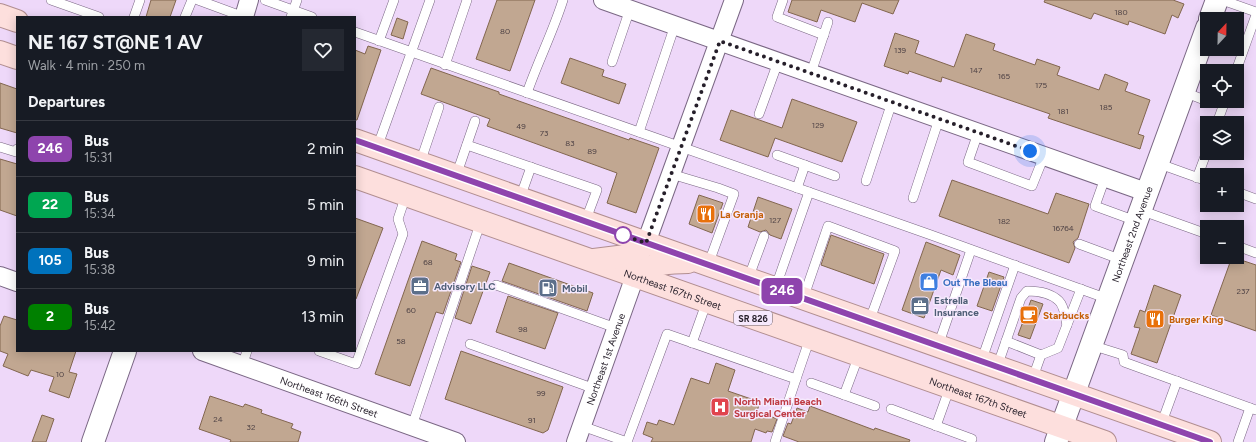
<!DOCTYPE html>
<html lang="en">
<head>
<meta charset="utf-8">
<style>
  body { margin:0; font-family:Figtree,sans-serif; background:#242831; color:#f1f3f6; height:100vh; display:flex; flex-direction:column; font-size:15px; white-space:nowrap }
  * { box-sizing:border-box; margin:0 }
  p { font-size:13px; color:#9ea1a6 }
  .icon { flex:none; width:22px; height:22px; fill:none; stroke:currentColor; stroke-width:2; stroke-linecap:round; stroke-linejoin:round }
  .map { position:relative; flex:1; overflow:hidden }
  .side { position:absolute; left:16px; top:16px; width:340px; height:336px; display:flex; flex-direction:column; background:#171b24; border-radius:0px; box-shadow:0 2px 10px #0003 }
  .side>* { flex:none }
  .badge { padding:0 8px; border-radius:6px; font-size:14px; line-height:26px }
  .needle { width:26px; rotate:22deg }
  .fabs { position:absolute; left:1200px; top:12px; display:grid; gap:8px }
  .fabs a { display:grid; place-items:center; width:44px; height:44px; border-radius:0px; background:#171b24; box-shadow:0 2px 10px #0003; font-size:20px }
  .you { position:absolute; width:20px; height:20px; margin:-10px; border:3px solid #fff; border-radius:50%; background:#1a73e8; box-shadow:0 0 0 6px #1a73e833 }
  .map>.badge { position:absolute; translate:-50% -50%; box-shadow:0 0 0 2px #fff }
  h2 { padding:0 12px; font-size:15px; line-height:36px }
  .round { display:grid; place-items:center; flex:none; width:42px; height:42px; border-radius:0px; background:#242831 }
  .overview { display:flex; align-items:center; justify-content:space-between; height:68px; padding:0 12px }
  h1 { font-size:19px; font-weight:700; line-height:30px }
  ul { padding:0; list-style:none }
  li { display:flex; align-items:center; gap:12px; height:56px; padding:0 12px; border-top:1px solid #363941 }
  li div { flex:1 }
  li b { display:block; font-size:15px }
  li em { font-style:normal }
  li .badge { min-width:44px; font-weight:700; text-align:center }
  .map>svg:first-child { display:block }
  .building { fill:#c1a791; stroke:#82664f }
  .lines { fill:none; stroke-linecap:round; stroke-linejoin:round }
  .service-casing { stroke:#7a6784; stroke-width:10 }
  .minor-casing { stroke:#7a6784; stroke-width:20 }
  .tertiary-casing { stroke:#7a6784; stroke-width:24 }
  .primary-casing { stroke:#b18e90; stroke-width:24 }
  .service { stroke:#fff; stroke-width:9 }
  .minor { stroke:#fff; stroke-width:18 }
  .tertiary { stroke:#fff; stroke-width:22 }
  .primary { stroke:#fddfdd; stroke-width:22 }
  .line-casing { stroke:#fff; stroke-width:9 }
  .line { stroke:#8e44ad; stroke-width:6 }
  .walk { stroke:#261f2a; stroke-width:4; stroke-dasharray:0 7.2 }
  .stop-dot { fill:#fff; stroke:#8e44ad; stroke-width:2 }
  .labels { text-anchor:middle; dominant-baseline:central; stroke-width:3; stroke-linejoin:round; paint-order:stroke }
  .number-label { font-size:8px; fill:#4d4144 }
  .shield { fill:#f6e9fd; stroke:#645c69; stroke-width:1 }
  .shield-label { font-size:9px; font-weight:bold; fill:#261f2a }
  .food-label { font-size:10px; font-weight:bold; fill:#c56008; stroke:#f6e9fd; text-anchor:start }
  .street-label { font-size:10px; fill:#261f2a; stroke:#f6e9fd }
  .shop-label { font-size:10px; font-weight:bold; fill:#366cbe; stroke:#f6e9fd; text-anchor:start }
  .service-label { font-size:10px; font-weight:bold; fill:#4e5e75; stroke:#f6e9fd; text-anchor:start }
  .health-label { font-size:10px; font-weight:bold; fill:#be3a42; stroke:#f6e9fd; text-anchor:start }
</style>
</head>
<body>
<div class="map">
<svg width="1256" height="442" viewBox="0 0 1256 442">
  <rect width="100%" height="100%" fill="#eed8f9"/>
  <g class="building">
    <polygon points="151,0 176,0 170,17 146,17"/>
    <polygon points="497,0 535,0 510,71 476,59"/>
    <polygon points="792,0 899,0 893,14 862,3 855,22 821,10 817,22 788,12"/>
    <polygon points="1045,0 1173,0 1184,4 1178,18 1172,15 1165,34 1129,21 1128,25 1094,13 1091,19 1044,2"/>
    <polygon points="397,18 408,22 403,39 391,35"/>
    <polygon points="895,33 919,41 915,53 954,67 966,34 995,44 993,50 1035,65 1037,59 1060,67 1057,75 1099,90 1105,74 1128,83 1125,91 1150,100 1138,134 1144,136 1140,149 1048,118 1050,114 942,77 941,82 909,71 908,74 884,66"/>
    <polygon points="368,46 381,50 357,120 355,120 355,50 365,54"/>
    <polygon points="570,58 604,70 602,76 626,84 619,104 561,83"/>
    <polygon points="431,68 499,92 499,94 629,140 630,138 659,148 636,213 607,203 617,173 487,126 490,119 421,94"/>
    <polygon points="0,83 17,89 17,133 0,128"/>
    <polygon points="792,99 857,122 842,162 775,138 768,157 720,140 731,110 782,128"/>
    <polygon points="0,159 17,164 17,216 0,210"/>
    <polygon points="952,180 1048,214 1056,193 1089,204 1078,238 1073,242 1075,248 1069,263 939,216"/>
    <polygon points="699,195 723,203 712,233 689,224"/>
    <polygon points="758,197 792,209 781,239 770,235 766,230 760,232 748,227"/>
    <polygon points="355,218 383,228 356,299 355,299"/>
    <polygon points="831,235 884,254 874,284 821,265"/>
    <polygon points="422,241 457,254 455,260 461,262 443,314 436,312 410,386 375,374"/>
    <polygon points="926,242 960,255 953,275 941,270 924,318 902,310"/>
    <polygon points="1232,257 1256,265 1256,331 1211,315"/>
    <polygon points="509,263 593,293 587,311 502,281"/>
    <polygon points="472,266 490,272 471,324 455,318"/>
    <polygon points="989,272 1004,277 992,311 977,306"/>
    <polygon points="1154,285 1181,295 1157,363 1131,354 1140,328 1134,327 1140,310 1145,312"/>
    <polygon points="508,296 558,313 545,349 496,332"/>
    <polygon points="1031,300 1043,304 1030,339 1018,335"/>
    <polygon points="4,316 17,320 17,351 76,351 69,372 77,374 69,398 49,391 54,377 31,370 28,376 3,366 8,354 0,351 0,326"/>
    <polygon points="461,351 563,387 548,430 543,433 445,399"/>
    <polygon points="716,363 735,370 728,391 760,402 757,411 777,419 772,432 767,431 766,433 755,429 751,442 651,442 653,438 643,434 647,422 657,425 659,420 674,425 691,378 709,384"/>
    <polygon points="210,396 243,407 245,404 262,410 261,413 293,424 291,428 301,432 298,442 230,442 231,440 199,429"/>
    <polygon points="810,406 874,430 875,428 910,440 909,442 799,442 783,436 788,423 791,424 797,408 808,412"/>
    <polygon points="42,415 54,419 46,442 32,442"/>
  </g>
  <g class="lines">
    <g class="service-casing">
      <g id="service">
        <polyline points="51,0 99,17"/>
        <polyline points="198,0 244,17"/>
        <polyline points="265,0 312,17"/>
        <polyline points="783,0 777,17 824,35"/>
        <polyline points="1222,0 1256,12"/>
        <polyline points="134,17 140,0"/>
        <polyline points="185,17 192,0"/>
        <polyline points="291,17 297,0"/>
        <polyline points="355,32 931,235 1108,299"/>
        <polyline points="379,41 394,0"/>
        <polyline points="612,62 630,9"/>
        <polyline points="445,65 467,0"/>
        <polyline points="1236,71 1256,15"/>
        <polyline points="811,73 828,22"/>
        <polyline points="1184,92 1207,101"/>
        <path d="M527,93c11,-32 26,-61 36,-93"/>
        <polyline points="759,114 778,62"/>
        <polyline points="1217,123 1225,101"/>
        <polyline points="639,132 675,25"/>
        <polyline points="978,133 968,162 1032,186 1044,156"/>
        <polyline points="467,145 597,190 585,222"/>
        <polyline points="0,147 16,152 17,149"/>
        <polyline points="377,148 430,0"/>
        <polyline points="777,155 835,176"/>
        <polyline points="420,163 439,107"/>
        <polyline points="1157,163 1207,181"/>
        <polyline points="671,174 718,188 734,194 708,265"/>
        <polyline points="456,176 475,121"/>
        <polyline points="1105,178 1095,206 1136,221"/>
        <polyline points="1197,178 1207,151"/>
        <polyline points="866,181 892,102"/>
        <polyline points="797,188 805,165"/>
        <polyline points="1237,192 1256,199"/>
        <polyline points="520,198 531,167"/>
        <polyline points="913,198 939,119"/>
        <polyline points="1140,210 1207,234"/>
        <polyline points="1079,244 1122,260"/>
        <polyline points="1237,246 1256,253"/>
        <polyline points="748,279 764,236"/>
        <polyline points="496,285 616,328"/>
        <polyline points="775,289 809,192"/>
        <polyline points="803,299 828,226 895,251 869,322"/>
        <polyline points="1006,341 1041,355"/>
        <polyline points="692,343 707,301"/>
        <polyline points="470,344 595,389"/>
        <polyline points="1091,345 1123,355 1124,362 1256,410"/>
        <polyline points="938,346 971,250"/>
        <polyline points="319,351 356,364 403,234 398,219 406,195"/>
        <polyline points="981,362 1015,265"/>
        <polyline points="242,366 247,351"/>
        <path d="M997,367l24,-69 6,-7c10,0 24,2 32,10 6,6 6,17 8,24"/>
        <polyline points="1032,380 1041,355 1058,348 1081,289"/>
        <polyline points="811,383 875,406"/>
        <polyline points="844,395 859,355"/>
        <polyline points="891,409 972,439"/>
        <polyline points="1161,425 1177,381"/>
        <polyline points="412,426 481,221"/>
        <polyline points="582,426 627,442"/>
        <polyline points="936,426 950,387"/>
        <polyline points="627,442 667,334 796,379 810,338"/>
        <polyline points="775,442 796,379"/>
        <polyline points="1238,442 1250,408"/>
      </g>
    </g>
    <g class="minor-casing">
      <g id="minor">
        <polyline points="603,0 1146,192"/>
        <polyline points="244,17 249,0"/>
        <polyline points="646,243 734,0"/>
        <polyline points="0,276 17,282"/>
        <path id="s1" d="M202,351l254,91"/>
        <path id="s2" d="M576,442l59,-166"/>
      </g>
    </g>
    <g class="tertiary-casing">
      <g id="tertiary">
        <polyline points="1210,19 1217,0"/>
        <polyline points="93,442 125,351"/>
        <path id="s3" d="M1056,442l151,-414"/>
      </g>
    </g>
    <g class="primary-casing">
      <g id="primary">
        <polyline points="0,15 17,21"/>
        <polyline points="0,52 17,58"/>
        <polyline points="355,140 1210,442"/>
        <path id="s4" d="M355,177l750,265"/>
        <polyline points="594,260 626,256 639,251 646,243"/>
        <path d="M635,276c19,-14 30,-13 53,-14"/>
      </g>
    </g>
    <use href="#service" class="service"/>
    <use href="#minor" class="minor"/>
    <use href="#tertiary" class="tertiary"/>
    <use href="#primary" class="primary"/>
  </g>
  <g class="lines">
    <g class="line-casing">
      <polyline id="line" points="355,140 1210,442"/>
    </g>
    <use href="#line" class="line"/>
    <polyline class="walk" points="623,235 622,235 646,243 720,41 1030,151"/>
  </g>
  <defs>
    <g id="restaurant-square" transform="scale(1)"><rect x="-9" y="-9" width="18" height="18" rx="4" fill="#e8710a" stroke="#f6e9fd"/><path d="M-5-6h1v4h1v-4h1v4h1v-4h1v5L-1.5 .5V6h-2V.5L-5-1ZM5-6V6H3V1.5H1.5Q1.5-4 5-6Z" fill="#fff"/></g>
    <g id="shop-square" transform="scale(1)"><rect x="-9" y="-9" width="18" height="18" rx="4" fill="#3f7fe0" stroke="#f6e9fd"/><path d="M-5-2.5h2.3a2.7 3.5 0 0 1 5.4 0H5L5.5 6h-11ZM-1.5-2.5h3a1.5 2.3 0 0 0-3 0Z" fill="#fff"/></g>
    <g id="office-square" transform="scale(1)"><rect x="-9" y="-9" width="18" height="18" rx="4" fill="#5c6f8a" stroke="#f6e9fd"/><path d="M-6-3h4V-5.5h4V-3h4V5H-6ZM-1-4.5V-3h2v-1.5ZM-6 0V1H6V0Z" fill="#fff"/></g>
    <g id="fuel-square" transform="scale(1)"><rect x="-9" y="-9" width="18" height="18" rx="4" fill="#5c6f8a" stroke="#f6e9fd"/><path d="M-5.5-6h7V0h2V4h1.3V-2.5L3-4.5l.8-.8L6-3V5H2.5V1h-1V6h-7ZM-4.2-4.7v3.2H.2V-4.7Z" fill="#fff"/></g>
    <g id="cafe-square" transform="scale(1)"><rect x="-9" y="-9" width="18" height="18" rx="4" fill="#e8710a" stroke="#f6e9fd"/><path d="M-5.5-4.5H6V0H3Q3 3.5 0 3.5H-2.5Q-5.5 3.5-5.5 0ZM3-3.2v2h1.7v-2ZM-6 4.5H4V6H-6Z" fill="#fff"/></g>
    <g id="hospital-square" transform="scale(1)"><rect x="-9" y="-9" width="18" height="18" rx="4" fill="#e0444e" stroke="#f6e9fd"/><path d="M-5-5h3v3.5h4V-5h3V5h-3V1.5h-4V5h-3Z" fill="#fff"/></g>
  </defs>
  <g fill-rule="evenodd">
    <use href="#restaurant-square" x="706" y="214"/>
    <use href="#shop-square" x="929" y="282"/>
    <use href="#office-square" x="420" y="286"/>
    <use href="#fuel-square" x="548" y="288"/>
    <use href="#office-square" x="920" y="306"/>
    <use href="#cafe-square" x="1029" y="315"/>
    <use href="#restaurant-square" x="1155" y="319"/>
    <use href="#hospital-square" x="720" y="407"/>
  </g>
  <circle class="stop-dot" cx="623" cy="235" r="8"/>
  <g class="labels">
    <g class="number-label">
      <text x="1121" y="12">180</text>
      <text x="505" y="31">80</text>
      <text x="900" y="50">139</text>
      <text x="976" y="70">147</text>
      <text x="1004" y="76">165</text>
      <text x="1041" y="85">175</text>
      <text x="1106" y="107">185</text>
      <text x="1063" y="111">181</text>
      <text x="818" y="125">129</text>
      <text x="521" y="126">49</text>
      <text x="544" y="133">73</text>
      <text x="570" y="143">83</text>
      <text x="592" y="151">89</text>
      <text x="775" y="220">127</text>
      <text x="1004" y="221">182</text>
      <text x="1063" y="228">16764</text>
      <text x="428" y="262">68</text>
      <text x="1243" y="291">237</text>
      <text x="411" y="310">60</text>
      <text x="523" y="329">98</text>
      <text x="401" y="341">58</text>
      <text x="60" y="374">10</text>
      <text x="541" y="393">99</text>
      <text x="218" y="419">24</text>
      <text x="532" y="420">91</text>
      <text x="251" y="427">32</text>
    </g>
    <rect class="shield" x="734" y="311" width="38" height="14" rx="3"/>
    <g class="shield-label">
      <text x="753" y="318">SR 826</text>
    </g>
    <g class="food-label">
      <text x="720" y="214">La Granja</text>
      <text x="1043" y="315">Starbucks</text>
      <text x="1169" y="319">Burger King</text>
    </g>
    <g class="street-label">
      <text stroke="none"><textPath href="#s3" startOffset="221">Northeast 2nd Avenue</textPath></text>
      <text stroke="none"><textPath href="#s4" startOffset="337">Northeast 167th Street</textPath></text>
      <text stroke="none"><textPath href="#s2" startOffset="88">Northeast 1st Avenue</textPath></text>
      <text stroke="none"><textPath href="#s1" startOffset="135">Northeast 166th Street</textPath></text>
      <text stroke="none"><textPath href="#s4" startOffset="661">Northeast 167th Street</textPath></text>
    </g>
    <g class="shop-label">
      <text x="943" y="282">Out The Bleau</text>
    </g>
    <g class="service-label">
      <text x="434" y="286">Advisory LLC</text>
      <text x="562" y="288">Mobil</text>
      <text x="934" y="300">Estrella<tspan x="934" dy="12">Insurance</tspan></text>
    </g>
    <g class="health-label">
      <text x="734" y="401">North Miami Beach<tspan x="734" dy="12">Surgical Center</tspan></text>
    </g>
  </g>
</svg>
<div class="fabs">
<a><svg class="needle" viewBox="-14 -14 28 28"><path d="M0-13l5 13h-10z" fill="#e53935"/><path d="M0 13l5-13h-10z" fill="#9ea1a6"/></svg></a>
<a><svg class="icon" aria-label="locate" viewBox="0 0 24 24"><circle cx="12" cy="12" r="6"/><path d="M12 2v4M12 18v4M2 12h4M18 12h4"/></svg></a>
<a><svg class="icon" aria-label="layers" viewBox="0 0 24 24"><path d="M12 4l9 5-9 5-9-5zM3 14l9 5 9-5"/></svg></a>
<a>+</a>
<a>−</a>
</div>
<div class="you" style="left:1030px;top:151px"></div>
<b class="badge" style="left:782px;top:291px;background:#8e44ad;color:#fff">246</b>
<section class="side">
<div class="overview"><div><h1>NE 167 ST@NE 1 AV</h1><p>Walk · 4 min · 250 m</p></div><a class="round"><svg class="icon" aria-label="heart" viewBox="0 0 24 24"><path d="M12 20l-8-8c-3-5 5-10 8-4 3-6 11-1 8 4z"/></svg></a></div>
<h2>Departures</h2>
<ul>
<li><span class="badge" style="background:#8e44ad;color:#fff">246</span><div><b>Bus</b><p>15:31</p></div><em>2 min</em></li>
<li><span class="badge" style="background:#00a651;color:#fff">22</span><div><b>Bus</b><p>15:34</p></div><em>5 min</em></li>
<li><span class="badge" style="background:#0072bc;color:#fff">105</span><div><b>Bus</b><p>15:38</p></div><em>9 min</em></li>
<li><span class="badge" style="background:#008000;color:#fff">2</span><div><b>Bus</b><p>15:42</p></div><em>13 min</em></li>
</ul>
</section>
</div>
</body>
</html>
